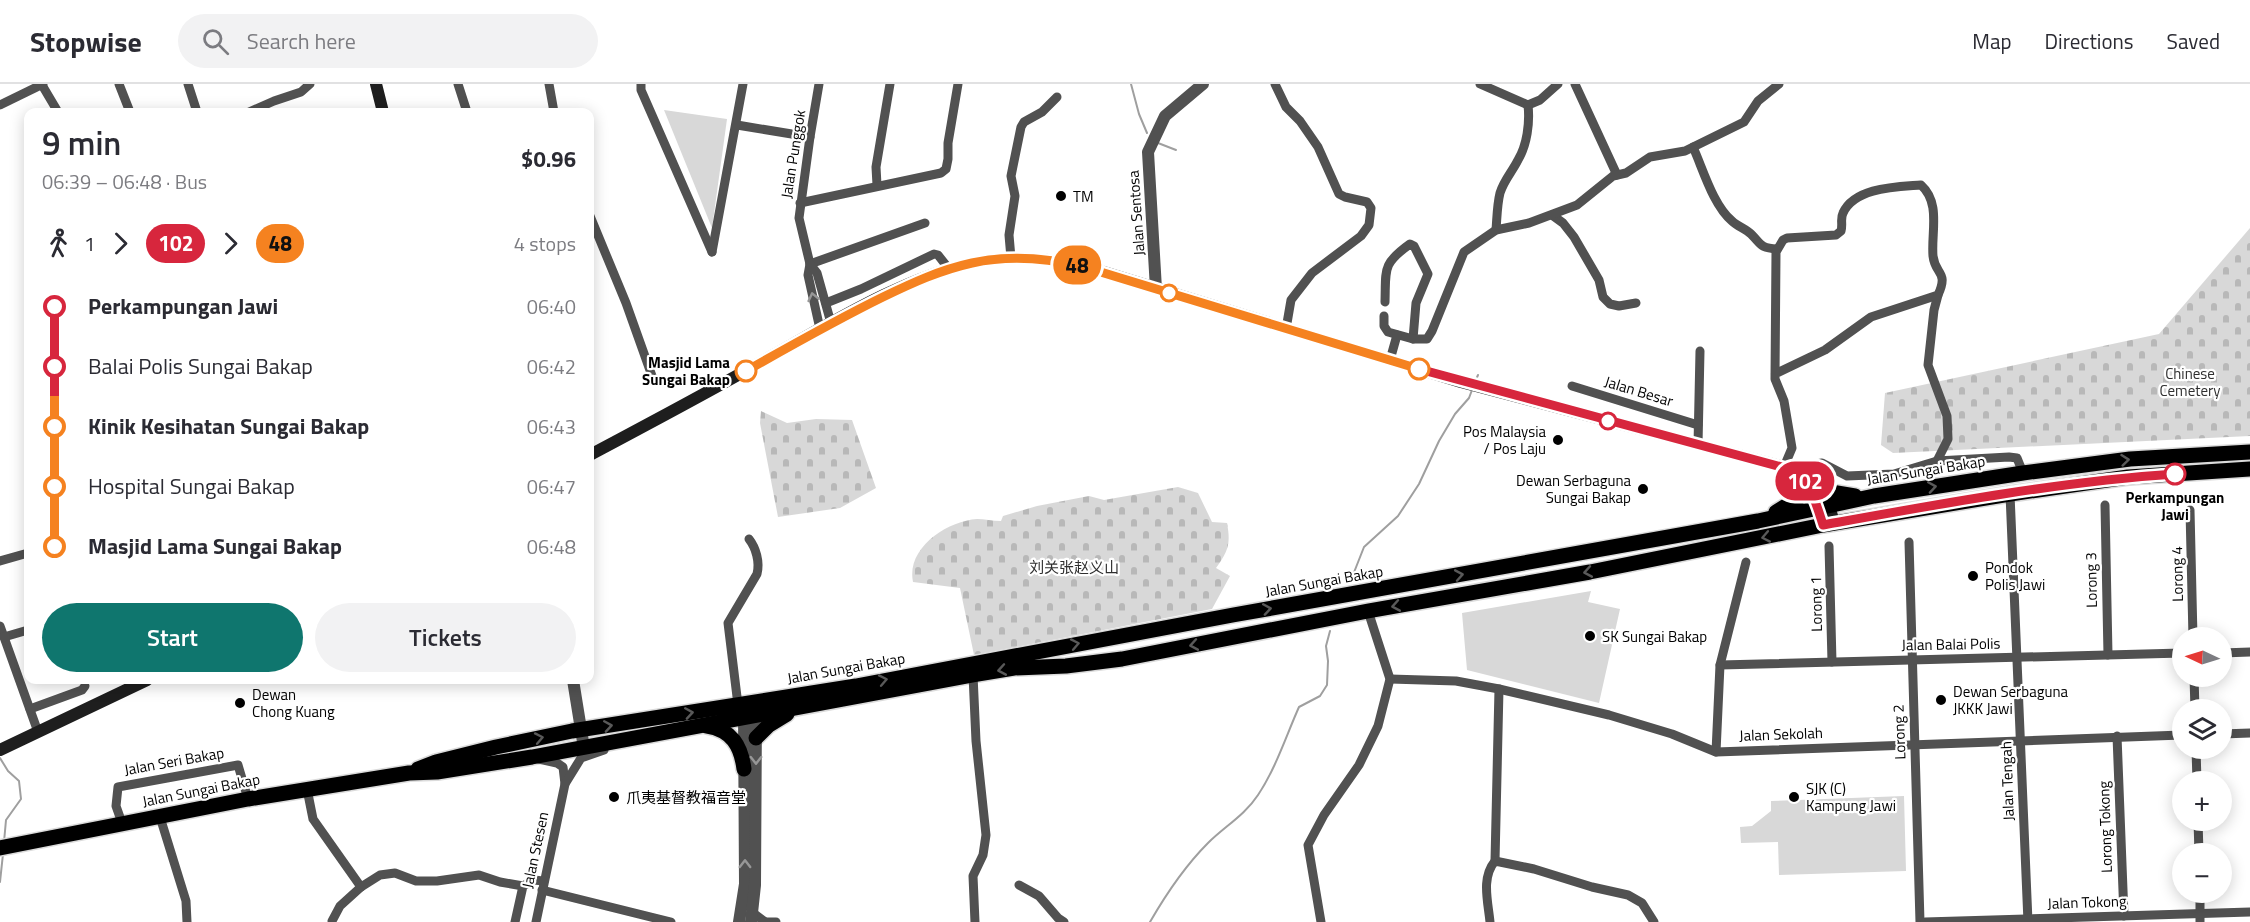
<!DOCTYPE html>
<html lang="en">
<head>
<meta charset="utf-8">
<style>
  body { margin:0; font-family:"Titillium Web","Noto Sans SC",sans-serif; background:#f2f2f3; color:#2b2b33; height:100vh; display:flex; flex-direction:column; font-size:22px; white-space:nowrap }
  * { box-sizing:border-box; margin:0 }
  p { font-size:20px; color:#7c7c81 }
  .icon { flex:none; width:33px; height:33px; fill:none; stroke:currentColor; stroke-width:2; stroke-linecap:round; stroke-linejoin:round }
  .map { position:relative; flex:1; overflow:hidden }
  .sheet { position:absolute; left:24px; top:24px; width:570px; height:576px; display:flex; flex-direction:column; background:#fff; border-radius:12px; box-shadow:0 3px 15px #0003 }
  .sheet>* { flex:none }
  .badge { padding:0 12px; border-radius:20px; font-size:21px; line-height:39px }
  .needle { width:39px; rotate:274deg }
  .tools { position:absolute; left:2172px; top:543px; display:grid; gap:12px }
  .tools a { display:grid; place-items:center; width:60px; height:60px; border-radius:50%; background:#fff; box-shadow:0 3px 15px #0003; font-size:30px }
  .map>.badge { position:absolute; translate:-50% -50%; box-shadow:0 0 0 3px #fff }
  .legs { display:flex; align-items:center; gap:9px; height:66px; padding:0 18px; font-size:20px }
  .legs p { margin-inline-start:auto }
  .head { display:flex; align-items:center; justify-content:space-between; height:102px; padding:0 18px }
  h1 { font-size:33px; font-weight:600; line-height:45px }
  .button { display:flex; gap:12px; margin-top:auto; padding:12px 18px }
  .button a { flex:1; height:69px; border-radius:36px; background:#0f766e; color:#fff; font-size:24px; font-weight:600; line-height:69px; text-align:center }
  .button a+a { background:#f2f2f3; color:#2b2b33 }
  ul { padding:0 18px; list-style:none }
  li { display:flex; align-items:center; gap:21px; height:60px; font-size:22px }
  li i { display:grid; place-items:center; width:9px; height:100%; margin:0 8px; background:currentColor }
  li i::after { content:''; width:15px; height:15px; margin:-8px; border:4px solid; border-radius:50%; background:#fff }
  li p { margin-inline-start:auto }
  li:first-child i { background:linear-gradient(#0000 50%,currentColor 0) }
  li:last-child i { background:linear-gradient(currentColor 50%,#0000 0) }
  header { display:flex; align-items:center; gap:36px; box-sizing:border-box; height:84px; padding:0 30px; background:#fff; border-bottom:2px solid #e1e1e2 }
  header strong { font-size:28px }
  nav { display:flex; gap:33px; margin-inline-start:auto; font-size:21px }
  .search { width:420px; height:54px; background:#f2f2f3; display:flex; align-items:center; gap:15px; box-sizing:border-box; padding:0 21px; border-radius:33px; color:#7c7c81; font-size:22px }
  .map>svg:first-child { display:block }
  .cemetery { fill:url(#cemetery-stones) }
  .park { fill:#d8d8d8 }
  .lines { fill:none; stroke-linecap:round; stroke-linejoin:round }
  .stream { stroke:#9f9f9f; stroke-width:2 }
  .trunk-casing { stroke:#dbdbdb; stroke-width:18 }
  .minor { stroke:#515151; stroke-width:9 }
  .tertiary { stroke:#515151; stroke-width:12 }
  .secondary { stroke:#1e1e1e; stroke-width:12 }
  .trunk { stroke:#000; stroke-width:15 }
  .oneway { stroke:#979797 }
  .oneway2 { stroke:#595959 }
  .line-1-casing { stroke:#fff; stroke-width:14 }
  .line-2-casing { stroke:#fff; stroke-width:14 }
  .line-1 { stroke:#d7263d; stroke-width:9 }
  .line-2 { stroke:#f58220; stroke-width:9 }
  .poi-dot { fill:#000; stroke:#fff; stroke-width:2 }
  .stop-2-dot { fill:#fff; stroke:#f58220; stroke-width:3 }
  .stop-1-dot { fill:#fff; stroke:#d7263d; stroke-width:3 }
  .labels { text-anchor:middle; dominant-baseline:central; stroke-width:4.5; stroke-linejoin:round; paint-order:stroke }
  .street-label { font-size:15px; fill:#000; stroke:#fff }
  .poi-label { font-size:15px; fill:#000; stroke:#fff; text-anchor:start }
  .stop-label { font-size:15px; font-weight:bold; fill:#000; stroke:#fff; text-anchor:end }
  .park-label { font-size:15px; fill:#2f2f2f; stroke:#fff }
</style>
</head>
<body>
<header>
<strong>Stopwise</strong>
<div class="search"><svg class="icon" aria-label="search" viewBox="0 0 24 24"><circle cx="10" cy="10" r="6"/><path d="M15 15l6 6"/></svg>Search here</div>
<nav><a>Map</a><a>Directions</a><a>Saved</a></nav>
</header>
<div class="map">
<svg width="2250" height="838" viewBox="0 0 2250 838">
  <defs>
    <pattern id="cemetery-stones" width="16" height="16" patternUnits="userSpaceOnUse" patternTransform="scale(1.5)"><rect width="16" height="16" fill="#d8d8d8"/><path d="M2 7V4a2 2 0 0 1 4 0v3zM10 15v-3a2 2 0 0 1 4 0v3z" fill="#b8b8b8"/></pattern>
  </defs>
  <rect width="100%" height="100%" fill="#fff"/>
  <g class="cemetery">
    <polygon points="2250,144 2250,352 1893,369 1881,361 1885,309 2159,250"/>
    <polygon points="761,327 787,339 816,335 852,336 876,404 840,424 778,433 760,339"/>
    <path d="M1178,403l20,6 14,29 15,1c4,21 1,28 -11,45l14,8 -18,33 -238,46 -14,-67 -47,-6c-7,-34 34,-61 64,-63 7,0 16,2 24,2l2,-5 34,-10 52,-10 15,4z"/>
  </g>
  <g class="park">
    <polygon points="664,26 727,35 712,144"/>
    <polygon points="1591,507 1588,518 1620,525 1599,619 1467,586 1462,529"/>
    <polygon points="1904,712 1906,787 1779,791 1778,758 1741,759 1740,743 1752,742 1771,727 1771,717"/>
  </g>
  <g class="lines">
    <g class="stream">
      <polyline points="1131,0 1139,30 1147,49"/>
      <polyline points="1158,59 1176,66"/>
      <polyline points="1475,298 1478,291"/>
      <polyline points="1351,496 1364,463 1398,432 1419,400 1439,357 1455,330 1469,314 1472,306"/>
      <polyline points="0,674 8,687 19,697 21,715 6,736 4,758"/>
      <polyline points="0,798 3,770"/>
      <path d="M1150,838c15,-26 36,-57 58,-79 16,-16 37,-28 50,-48 18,-27 28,-59 41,-88l21,-11 7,-11 1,-24 -2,-15 4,-15"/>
    </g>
    <g class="trunk-casing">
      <g id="trunk">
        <polyline points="1815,396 1831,408 1855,412"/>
        <polyline points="1776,428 1800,413 1804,401 1802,393"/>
        <path d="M707,642c25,4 34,20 37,43"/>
        <polyline points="756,654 769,641 787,630"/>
        <polyline points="418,685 436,678 496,663 572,647 856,602 1233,531 1758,437 1874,412 2023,389 2130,375 2250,368"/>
        <polyline points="0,764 248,715 409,689 437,688 532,673 973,591 1014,584 1066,582 1122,575 1368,527 1590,488 1823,441 2010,410 2128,393 2250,385"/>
      </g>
    </g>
    <g class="minor">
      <polyline points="119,0 130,28"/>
      <polyline points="188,0 197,28"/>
      <polyline points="458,0 467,28"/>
      <polyline points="549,0 554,28"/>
      <polyline points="641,0 641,6 712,168"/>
      <polyline points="819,0 810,53 799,134 810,180 808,191 820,245"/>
      <polyline points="1275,0 1286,23 1300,37 1318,63 1339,110 1345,113 1367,118 1371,124 1369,141 1361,152 1312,189 1291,216 1286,245"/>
      <polyline points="1480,0 1528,21 1540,16 1558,0"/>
      <polyline points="1575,0 1617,91"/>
      <polyline points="42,1 58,28"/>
      <polyline points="0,21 43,0"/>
      <polyline points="249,28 274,17 301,8 310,0"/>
      <polyline points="737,41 810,53"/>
      <path d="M1693,63c10,22 20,58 39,74 5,5 14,8 19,13 11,11 9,14 26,15"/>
      <polyline points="877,101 876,83 890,0"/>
      <polyline points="800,119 941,89 946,85 948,75 948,59 958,0"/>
      <polyline points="1552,131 1563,139 1574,153 1599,196 1603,213 1610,220 1619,222 1636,219"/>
      <polyline points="590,132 626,219 652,292"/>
      <path d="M1496,146c1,-12 1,-25 4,-37 4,-13 12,-21 18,-33 9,-15 12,-37 10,-55"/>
      <polyline points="712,168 743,0"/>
      <polyline points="1011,174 1009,151 1015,112 1011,92 1021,43 1024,38 1042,28 1057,13"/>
      <polyline points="810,180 925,139"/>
      <polyline points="810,180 817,189 831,239"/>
      <path d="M1385,218c1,-33 -3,-38 25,-58l4,2 14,28 -12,29 -3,36"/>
      <polyline points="826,219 861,205 934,170 938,171 949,185"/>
      <polyline points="1384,232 1384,242 1388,248 1413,255 1427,255 1432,247 1464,168 1496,146 1529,139 1577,121 1613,92 1626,89 1650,73 1685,67 1744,38 1758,17 1779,0"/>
      <polyline points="1390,276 1397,251"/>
      <path d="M1775,290l50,-24 46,-33 67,-22c11,-24 -3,-20 -5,-39 -2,-24 8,-53 -12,-71 -24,2 -66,2 -78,28 -3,6 0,11 -2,18l-5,4 -49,3 -4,2 -7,12 -1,127 9,22 8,47 -8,19"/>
      <polyline points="1572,302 1698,341"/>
      <polyline points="1698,361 1700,267"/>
      <polyline points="1937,377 1948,355 1947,332 1928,281 1934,226 1938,211"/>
      <polyline points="1801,386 1810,381 1822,379 1847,392 1894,390 1937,377 2009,373 2017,374 2023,389"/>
      <polyline points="2010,410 2028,838"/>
      <polyline points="2105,421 2108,571"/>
      <polyline points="2190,426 2193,554"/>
      <polyline points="1909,458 1920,838"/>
      <polyline points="1829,462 1832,578"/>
      <polyline points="0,477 28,469"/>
      <polyline points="0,542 38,648"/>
      <polyline points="4,553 28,546"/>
      <polyline points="2222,569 2250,568"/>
      <polyline points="1720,581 2182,569"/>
      <polyline points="973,591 976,657 986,751 983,771 973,792 975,838"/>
      <polyline points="2194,592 2195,626"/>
      <polyline points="1390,595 1456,597 1499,605 1609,631 1672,650 1716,668 2182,651"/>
      <path d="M738,621l-10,-82 29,-49c3,-12 -1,-26 -8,-35"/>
      <polyline points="30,625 82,606 85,602"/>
      <polyline points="2222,650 2250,649"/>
      <polyline points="2117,652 2124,832"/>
      <polyline points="2196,664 2197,698"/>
      <polyline points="1716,668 1720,581 1746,478"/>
      <polyline points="539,675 557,679 563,683 565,700"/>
      <polyline points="307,705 313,735 361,803"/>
      <polyline points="160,733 186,817 187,838"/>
      <polyline points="2198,736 2199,770"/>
      <polyline points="122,739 116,722 118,703 238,681 248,715"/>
      <polyline points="1495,777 1499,605"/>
      <polyline points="1019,801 1039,812 1058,834 1064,838"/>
      <polyline points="542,806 671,838"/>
      <polyline points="2200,808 2200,838"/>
      <polyline points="752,828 764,837"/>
      <polyline points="332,837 340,822 361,803 380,791 395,789 416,797 437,797 479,791 500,798 523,802"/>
      <polyline points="515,838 523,802 534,796 543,797"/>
      <polyline points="536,838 565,700 581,674 604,666"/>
      <polyline points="762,838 776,838"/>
      <polyline points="1321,838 1308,761 1324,731 1359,681 1378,642 1390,595 1368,527"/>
      <path d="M1490,838c-2,-21 -9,-44 5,-61l39,8 58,18 36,8 14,8 12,19"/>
      <polyline points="1925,838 2250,828"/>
    </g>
    <g class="tertiary">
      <polyline points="1156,205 1148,68 1165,32 1203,0"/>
      <polyline points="573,596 584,664"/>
      <polyline points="739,838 745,800 744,627"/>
      <polyline points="751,838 755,801 756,625"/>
    </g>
    <g class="secondary">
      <polyline points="376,0 383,28"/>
      <path d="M590,371c60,-32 121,-64 180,-98 61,-34 135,-80 202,-94 36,-8 73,-5 109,2l380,117 323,85c5,2 10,1 14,2 22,6 31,35 36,54"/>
      <polyline points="1804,396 1812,407 1823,441"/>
      <polyline points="0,666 147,596"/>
    </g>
    <use href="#trunk" class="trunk"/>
  </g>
  <defs><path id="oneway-chevron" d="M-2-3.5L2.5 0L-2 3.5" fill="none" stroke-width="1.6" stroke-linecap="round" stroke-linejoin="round" transform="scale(1.5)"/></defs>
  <g class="oneway">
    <use href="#oneway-chevron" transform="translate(813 213) rotate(-103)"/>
    <use href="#oneway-chevron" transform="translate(756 676) rotate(90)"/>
    <use href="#oneway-chevron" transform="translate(745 780) rotate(-90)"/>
  </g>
  <g class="oneway2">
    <use href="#oneway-chevron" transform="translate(2125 376) rotate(-6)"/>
    <use href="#oneway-chevron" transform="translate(1932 403) rotate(-9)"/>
    <use href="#oneway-chevron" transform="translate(1766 453) rotate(169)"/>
    <use href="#oneway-chevron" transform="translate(1588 488) rotate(170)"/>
    <use href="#oneway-chevron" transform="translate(1459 491) rotate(-10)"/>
    <use href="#oneway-chevron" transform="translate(1396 522) rotate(170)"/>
    <use href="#oneway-chevron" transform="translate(1267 525) rotate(-9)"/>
    <use href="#oneway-chevron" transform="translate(1075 560) rotate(-11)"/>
    <use href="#oneway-chevron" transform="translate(1194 561) rotate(170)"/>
    <use href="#oneway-chevron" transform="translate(1002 586) rotate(170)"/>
    <use href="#oneway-chevron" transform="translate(883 596) rotate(-11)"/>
    <use href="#oneway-chevron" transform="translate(689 629) rotate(-9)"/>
    <use href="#oneway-chevron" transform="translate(608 642) rotate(-9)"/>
    <use href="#oneway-chevron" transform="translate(539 654) rotate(-11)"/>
  </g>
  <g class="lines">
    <g class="line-1-casing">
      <path id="line-1" d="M1419,285l370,100c23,15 26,31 34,56 116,-21 234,-43 352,-51"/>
    </g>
    <g class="line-2-casing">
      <path id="line-2" d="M746,287c46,-26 90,-51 137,-74 29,-14 57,-27 89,-34 36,-8 74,-5 109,3l338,103"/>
    </g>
    <use href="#line-1" class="line-1"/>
    <use href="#line-2" class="line-2"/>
  </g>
  <g class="poi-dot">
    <circle cx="1061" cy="112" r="6"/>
    <circle cx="1558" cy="356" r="6"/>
    <circle cx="1643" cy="405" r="6"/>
    <circle cx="1973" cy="492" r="6"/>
    <circle cx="1590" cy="552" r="6"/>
    <circle cx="1941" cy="616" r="6"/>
    <circle cx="240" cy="619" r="6"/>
    <circle cx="614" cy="713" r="6"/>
    <circle cx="1794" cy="713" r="6"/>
  </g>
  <g class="stop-2-dot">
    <circle cx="1169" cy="209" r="8"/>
    <circle cx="1419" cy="285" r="10"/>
    <circle cx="746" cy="287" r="10"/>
  </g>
  <g class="stop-1-dot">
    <circle cx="1608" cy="337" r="8"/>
    <circle cx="2175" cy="390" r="10"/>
  </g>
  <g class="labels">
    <g class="street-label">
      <text transform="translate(793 70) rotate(-81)">Jalan Punggok</text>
      <text transform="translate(1136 129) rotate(-94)">Jalan Sentosa</text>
      <text transform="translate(1639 307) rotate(17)">Jalan Besar</text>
      <text transform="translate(1926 386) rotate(-9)">Jalan Sungai Bakap</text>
      <text transform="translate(2177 490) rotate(-91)">Lorong 4</text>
      <text transform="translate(2091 496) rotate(-91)">Lorong 3</text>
      <text transform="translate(1324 497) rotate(-10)">Jalan Sungai Bakap</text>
      <text transform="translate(1816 520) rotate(-91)">Lorong 1</text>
      <text transform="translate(1951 560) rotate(-1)">Jalan Balai Polis</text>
      <text transform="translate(846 584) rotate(-10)">Jalan Sungai Bakap</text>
      <text transform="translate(1899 648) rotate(-92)">Lorong 2</text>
      <text transform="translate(1781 650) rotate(-2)">Jalan Sekolah</text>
      <text transform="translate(174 677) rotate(-10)">Jalan Seri Bakap</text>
      <text transform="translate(2007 697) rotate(-92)">Jalan Tengah</text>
      <text transform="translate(201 706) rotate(-11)">Jalan Sungai Bakap</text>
      <text transform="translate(2105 743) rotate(-92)">Lorong Tokong</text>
      <text transform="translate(535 766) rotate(-78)">Jalan Stesen</text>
      <text transform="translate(2087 818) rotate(-2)">Jalan Tokong</text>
    </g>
    <g class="poi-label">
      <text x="1073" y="112">TM</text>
      <text x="1546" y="347" text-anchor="end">Pos Malaysia<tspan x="1546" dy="17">/ Pos Laju</tspan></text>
      <text x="1631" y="396" text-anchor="end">Dewan Serbaguna<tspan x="1631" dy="17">Sungai Bakap</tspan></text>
      <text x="1985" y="483">Pondok<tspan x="1985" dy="17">Polis Jawi</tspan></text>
      <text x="1602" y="552">SK Sungai Bakap</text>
      <text x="1953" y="607">Dewan Serbaguna<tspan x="1953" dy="17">JKKK Jawi</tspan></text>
      <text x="252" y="610">Dewan<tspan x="252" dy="17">Chong Kuang</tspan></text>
      <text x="1806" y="704">SJK (C)<tspan x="1806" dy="17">Kampung Jawi</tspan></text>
      <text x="626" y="713">爪夷基督教福音堂</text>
    </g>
    <g class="stop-label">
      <text x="730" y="278">Masjid Lama<tspan x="730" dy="17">Sungai Bakap</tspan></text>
      <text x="2175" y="413" text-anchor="middle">Perkampungan<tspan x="2175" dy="17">Jawi</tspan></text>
    </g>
    <g class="park-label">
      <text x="2190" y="289">Chinese<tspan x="2190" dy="17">Cemetery</tspan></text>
      <text x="1074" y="483">刘关张赵义山</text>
    </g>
  </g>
</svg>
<div class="tools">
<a><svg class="needle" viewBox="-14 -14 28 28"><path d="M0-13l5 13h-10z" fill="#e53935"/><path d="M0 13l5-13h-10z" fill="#7c7c81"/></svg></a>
<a><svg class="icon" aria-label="layers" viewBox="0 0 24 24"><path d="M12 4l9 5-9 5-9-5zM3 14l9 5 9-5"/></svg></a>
<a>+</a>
<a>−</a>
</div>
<b class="badge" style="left:1805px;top:397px;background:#d7263d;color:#fff">102</b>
<b class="badge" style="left:1077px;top:181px;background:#f58220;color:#111">48</b>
<section class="sheet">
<div class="head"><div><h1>9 min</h1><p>06:39 – 06:48 · Bus</p></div><b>$0.96</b></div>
<div class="legs"><svg class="icon" aria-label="walk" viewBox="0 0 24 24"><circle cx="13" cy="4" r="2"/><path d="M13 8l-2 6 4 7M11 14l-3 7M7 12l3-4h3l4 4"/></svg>1<svg class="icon" aria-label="forward" viewBox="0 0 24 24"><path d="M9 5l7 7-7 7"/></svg><b class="badge" style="background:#d7263d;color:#fff">102</b><svg class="icon" aria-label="forward" viewBox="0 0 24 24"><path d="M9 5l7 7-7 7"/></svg><b class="badge" style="background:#f58220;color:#111">48</b><p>4 stops</p></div>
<ul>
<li><i style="color:#d7263d"></i><b>Perkampungan Jawi</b><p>06:40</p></li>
<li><i style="color:#d7263d"></i><span>Balai Polis Sungai Bakap</span><p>06:42</p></li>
<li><i style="color:#f58220"></i><b>Kinik Kesihatan Sungai Bakap</b><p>06:43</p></li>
<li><i style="color:#f58220"></i><span>Hospital Sungai Bakap</span><p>06:47</p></li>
<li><i style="color:#f58220"></i><b>Masjid Lama Sungai Bakap</b><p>06:48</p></li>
</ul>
<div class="button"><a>Start</a><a>Tickets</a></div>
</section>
</div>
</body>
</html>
